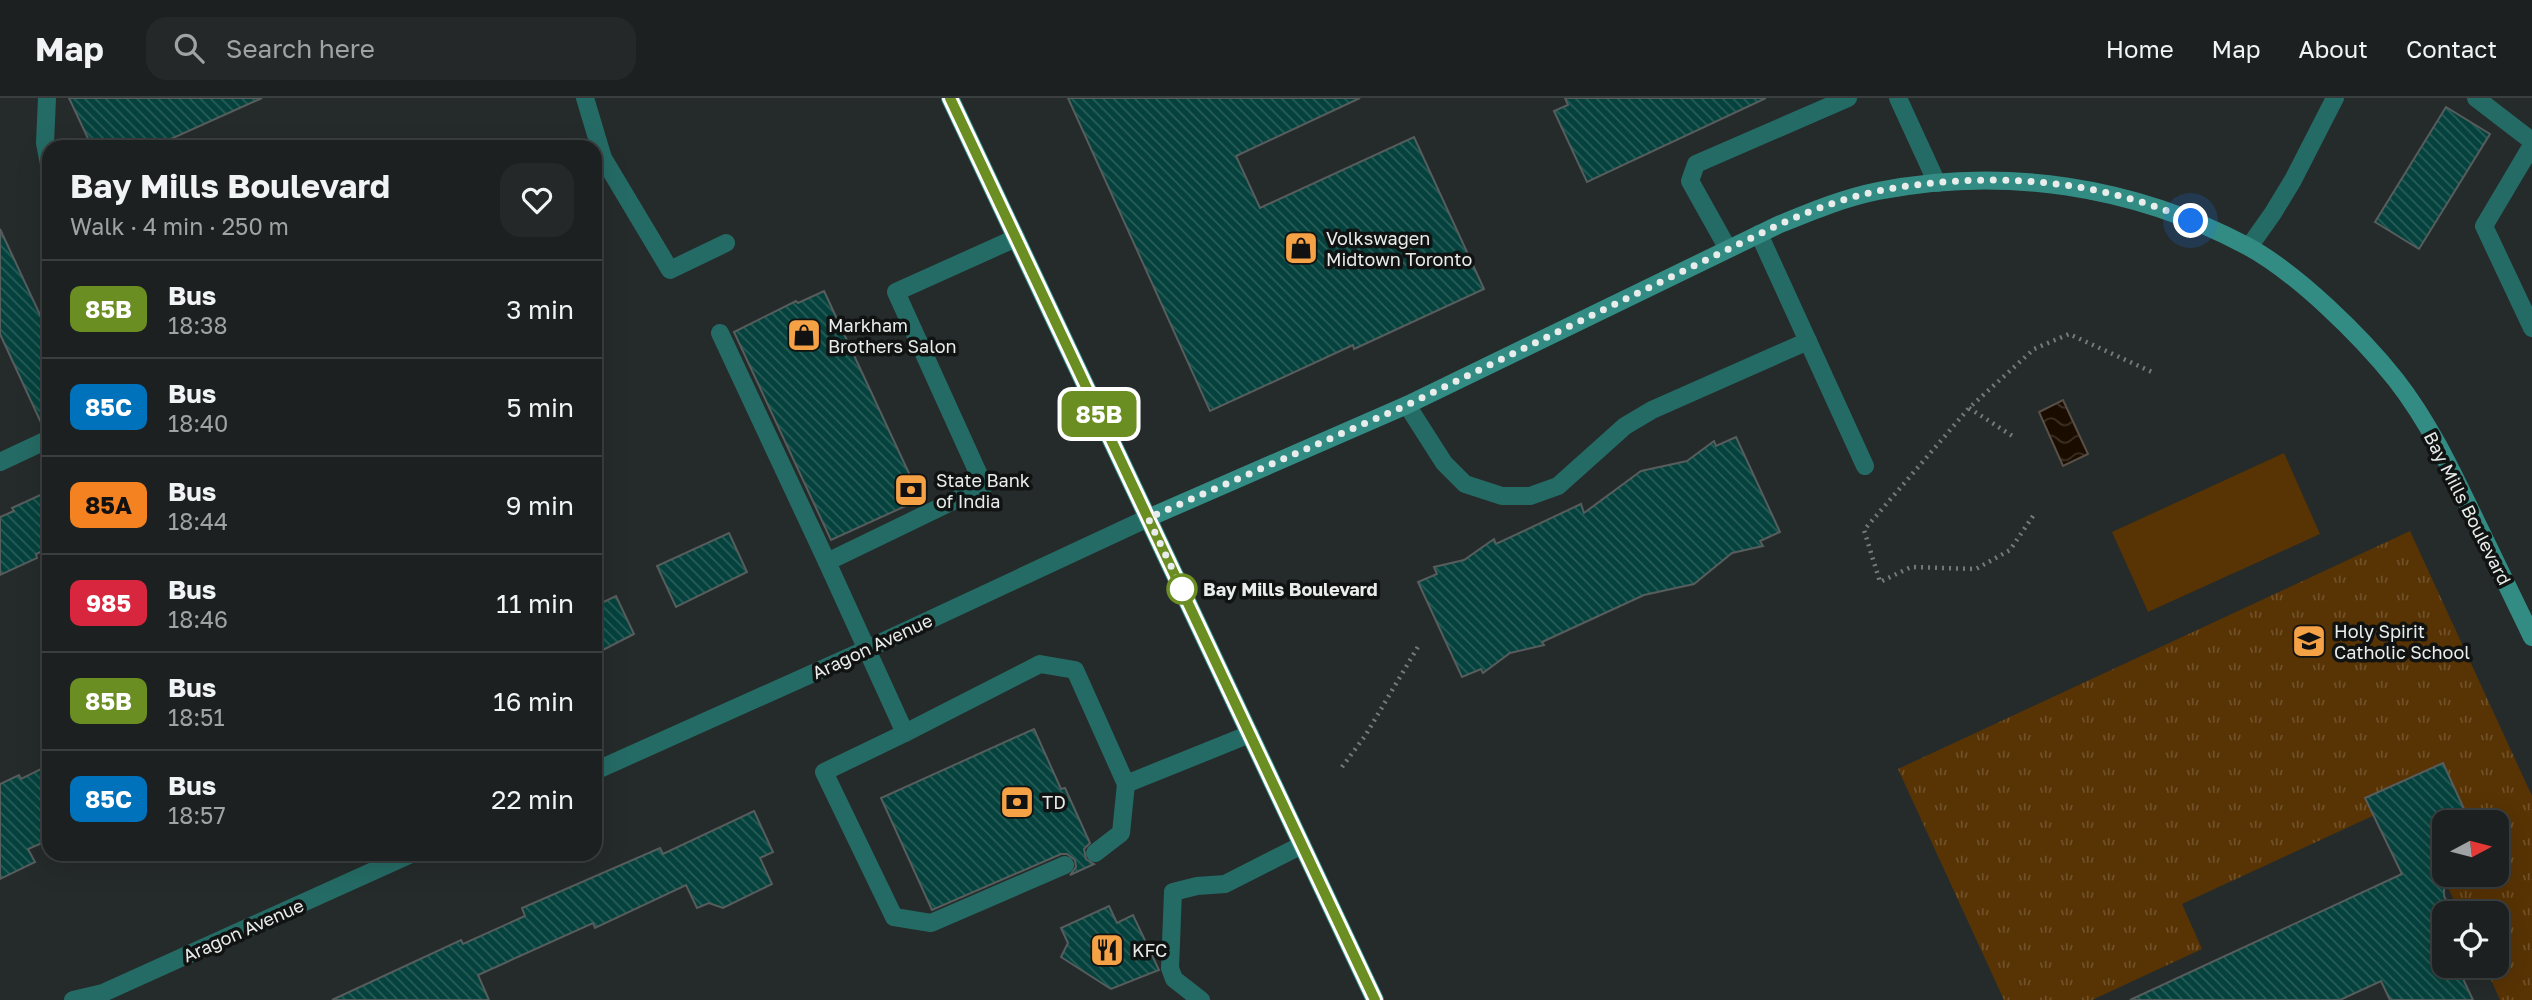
<!DOCTYPE html>
<html lang="en">
<head>
<meta charset="utf-8">
<style>
  body { margin:0; font-family:"Golos Text",sans-serif; background:#252829; color:#f1f3f6; height:100vh; display:flex; flex-direction:column; font-size:26px; white-space:nowrap }
  * { box-sizing:border-box; margin:0 }
  p { font-size:23px; color:#a0a3a5 }
  .icon { flex:none; width:38px; height:38px; fill:none; stroke:currentColor; stroke-width:2; stroke-linecap:round; stroke-linejoin:round }
  .map { position:relative; flex:1; overflow:hidden }
  .panel { position:absolute; left:42px; top:42px; width:560px; height:721px; display:flex; flex-direction:column; background:#1c2020; border-radius:21px; box-shadow:0 7px 28px #0002,0 0 0 2px #3a3e3e }
  .panel>* { flex:none }
  .badge { padding:0 14px; border-radius:10px; font-size:24px; line-height:46px }
  .needle { width:46px; rotate:83deg }
  .controls { position:absolute; left:2432px; top:712px; display:grid; gap:14px }
  .controls a { display:grid; place-items:center; width:77px; height:77px; border-radius:14px; background:#1c2020; box-shadow:0 7px 28px #0002,0 0 0 2px #3a3e3e; font-size:35px }
  .you { position:absolute; width:35px; height:35px; margin:-18px; border:5px solid #fff; border-radius:50%; background:#1a73e8; box-shadow:0 0 0 10px #1a73e833 }
  .map>.badge { position:absolute; translate:-50% -50%; box-shadow:0 0 0 4px #fff }
  .round { display:grid; place-items:center; flex:none; width:74px; height:74px; border-radius:21px; background:#252829 }
  .head { display:flex; align-items:center; justify-content:space-between; height:119px; padding:0 28px }
  h1 { font-size:33px; font-weight:700; line-height:52px }
  ul { padding:0; list-style:none }
  li { display:flex; align-items:center; gap:21px; height:98px; padding:0 28px; border-top:2px solid #3a3e3e }
  li div { flex:1 }
  li b { display:block; font-size:26px }
  li em { font-style:normal }
  li .badge { min-width:77px; font-weight:700; text-align:center }
  header { display:flex; align-items:center; gap:42px; box-sizing:border-box; height:98px; padding:0 35px; background:#1c2020; border-bottom:2px solid #3a3e3e }
  header strong { font-size:33px }
  nav { display:flex; gap:38px; margin-inline-start:auto; font-size:24px }
  .search { width:490px; height:63px; background:#252829; display:flex; align-items:center; gap:18px; box-sizing:border-box; padding:0 24px; border-radius:21px; color:#a0a3a5; font-size:26px }
  .map>svg:first-child { display:block }
  .grass { fill:#583304 }
  .park { fill:url(#park-tufts); fill-rule:evenodd }
  .water { fill:url(#water-waves); stroke:#584f46; stroke-width:2 }
  .building { fill:url(#building-back-hatch); stroke:#575d5c; stroke-width:2 }
  .lines { fill:none; stroke-linecap:round; stroke-linejoin:round }
  .path { stroke:#757a79; stroke-width:4.5; stroke-dasharray:2 5; stroke-linecap:butt }
  .lane { stroke:#256b65; stroke-width:18 }
  .street { stroke:#256b65; stroke-width:18 }
  .secondary { stroke:#338c84; stroke-width:18 }
  .line-casing { stroke:#fff; stroke-width:16 }
  .line { stroke:#6b8e23; stroke-width:10 }
  .walk { stroke:#e8eceb; stroke-width:7; stroke-dasharray:0 12.6 }
  .stop-dot { fill:#fff; stroke:#6b8e23; stroke-width:3.5 }
  .labels { text-anchor:middle; dominant-baseline:central; stroke-width:7; stroke-linejoin:round; paint-order:stroke }
  .poi-label { font-size:18px; fill:#e8eceb; stroke:#101312; text-anchor:start }
  .street-label { font-size:18px; fill:#e8eceb; stroke:#101312 }
  .stop-label { font-size:18px; font-weight:bold; fill:#e8eceb; stroke:#101312; text-anchor:start }
</style>
</head>
<body>
<header>
<strong>Map</strong>
<div class="search"><svg class="icon" aria-label="search" viewBox="0 0 24 24"><circle cx="10" cy="10" r="6"/><path d="M15 15l6 6"/></svg>Search here</div>
<nav><a>Home</a><a>Map</a><a>About</a><a>Contact</a></nav>
</header>
<div class="map">
<svg width="2532" height="902" viewBox="0 0 2532 902">
  <defs>
    <pattern id="park-tufts" width="24" height="20" patternUnits="userSpaceOnUse" patternTransform="scale(1.75)"><rect width="24" height="20" fill="#583304"/><path d="M3 7l-1-3M5 7V3M7 7l1-3M15 17l-1-3M17 17v-4M19 17l1-3" fill="none" stroke="#705129"/></pattern>
    <pattern id="water-waves" width="16" height="10" patternUnits="userSpaceOnUse" patternTransform="scale(1.75)"><rect width="16" height="10" fill="#1b0c00"/><path d="M0 5q4-4 8 0t8 0" fill="none" stroke="#3c3025"/></pattern>
    <pattern id="building-back-hatch" width="6" height="6" patternUnits="userSpaceOnUse" patternTransform="scale(1.75)"><rect width="6" height="6" fill="#05423d"/><path d="M-1 5l2 2M0 0l6 6M5-1l2 2" fill="none" stroke="#295d59"/></pattern>
  </defs>
  <rect width="100%" height="100%" fill="#252b2a"/>
  <polygon class="grass" points="2284,355 2320,436 2148,514 2112,434"/>
  <path class="park" d="M2410,433l122,265v204h-32l-15,-34h12v-52l-37,-1 -53,-113 -225,104 20,45 -110,51h-88l-106,-231zM2445,724h52v53h-52z"/>
  <polygon class="water" points="2063,302 2088,356 2063,368 2039,314"/>
  <g class="building">
    <polygon points="69,0 262,0 153,49 92,49"/>
    <polygon points="1068,0 1360,0 1236,58 1260,110 1414,39 1484,191 1354,251 1353,247 1210,313"/>
    <polygon points="1565,0 1766,0 1587,84 1554,13 1568,7"/>
    <polygon points="2446,9 2490,36 2419,151 2375,124"/>
    <polygon points="0,131 49,236 49,330 44,331 0,236"/>
    <polygon points="824,193 921,401 831,442 734,234 796,203 798,205"/>
    <polygon points="1736,339 1780,434 1760,443 1763,448 1732,455 1694,486 1644,497 1542,544 1544,547 1510,555 1483,575 1481,571 1462,579 1418,484 1437,476 1434,469 1464,462 1494,441 1496,446 1581,406 1584,415 1641,373 1687,363 1714,343 1716,348"/>
    <polygon points="49,393 49,450 36,456 37,460 0,477 0,419 14,413 12,410"/>
    <polygon points="729,435 747,474 676,509 657,468"/>
    <polygon points="616,498 634,536 595,556 595,508"/>
    <polygon points="1034,631 1061,691 1065,690 1090,745 1084,751 1086,761 1094,766 1070,777 1076,769 1075,762 1067,756 1061,756 932,812 881,700"/>
    <polygon points="2443,665 2470,724 2445,724 2444,798 2453,816 2445,816 2445,868 2457,868 2473,902 2390,902 2381,883 2340,902 2130,902 2402,776 2365,700"/>
    <polygon points="49,667 49,742 28,751 35,764 0,781 0,686 19,677 21,681"/>
    <polygon points="754,713 773,754 760,760 772,786 723,810 709,805 697,810 686,787 595,830 593,825 478,877 489,902 332,902 461,842 463,846 525,818 522,810 660,750 663,756"/>
    <polygon points="1109,808 1117,825 1133,817 1159,872 1111,891 1061,859 1068,845 1061,830"/>
  </g>
  <g class="lines">
    <g class="path">
      <polyline points="1969,310 2014,339"/>
      <polyline points="2033,418 2010,452 1976,471 1911,469 1880,484 1864,432 1969,310 2034,251 2069,236 2154,275"/>
      <polyline points="1342,669 1365,638 1419,547"/>
    </g>
    <g class="lane">
      <polyline points="47,0 45,45 49,66"/>
      <polyline points="585,0 603,60 670,172 726,145"/>
      <polyline points="1898,0 1937,85"/>
      <polyline points="2476,0 2532,43"/>
      <polyline points="2532,47 2484,128 2532,230"/>
      <polyline points="1759,136 1865,368"/>
      <polyline points="1728,151 1690,83 1696,66 1848,0"/>
      <polyline points="720,235 827,464 984,388 896,194 1016,140"/>
      <polyline points="1407,307 1444,365 1465,386 1502,398 1530,398 1558,388 1625,328 1652,312 1808,243"/>
      <polyline points="0,364 49,341"/>
      <polyline points="827,464 905,635 1040,566 1075,572 1126,686 1250,636"/>
      <polyline points="905,635 824,674 894,819 931,825 1065,767"/>
      <polyline points="1095,755 1121,735 1126,686"/>
      <polyline points="1201,902 1174,881 1170,870 1173,794 1197,788 1225,786 1302,747"/>
    </g>
    <g class="street">
      <polyline points="2249,149 2273,115 2293,82 2335,0"/>
      <polyline points="595,673 867,551 1148,420"/>
      <polyline points="73,902 103,895 411,756"/>
    </g>
    <g class="secondary">
      <polyline points="950,0 1375,902"/>
      <path d="M1148,420l259,-113 371,-180c32,-13 65,-27 100,-34 126,-25 256,-5 369,55 50,27 114,90 149,134 32,41 54,87 76,133 20,41 40,83 60,124"/>
    </g>
  </g>
  <g class="lines">
    <g class="line-casing">
      <polyline id="line" points="950,0 1375,902"/>
    </g>
    <use href="#line" class="line"/>
    <path class="walk" d="M1182,491l-34,-71 259,-113 371,-180c32,-14 65,-27 100,-34 103,-20 217,-14 313,30"/>
  </g>
  <defs>
    <g id="shop-square" transform="scale(1.75)"><rect x="-9" y="-9" width="18" height="18" rx="4" fill="#f5a246" stroke="#101312"/><path d="M-5-2.5h2.3a2.7 3.5 0 0 1 5.4 0H5L5.5 6h-11ZM-1.5-2.5h3a1.5 2.3 0 0 0-3 0Z" fill="#111"/></g>
    <g id="bank-square" transform="scale(1.75)"><rect x="-9" y="-9" width="18" height="18" rx="4" fill="#f5a246" stroke="#101312"/><path d="M-6-4H6V4H-6ZM0-2.3a2.3 2.3 0 1 0 0 4.6a2.3 2.3 0 1 0 0-4.6Z" fill="#111"/></g>
    <g id="school-square" transform="scale(1.75)"><rect x="-9" y="-9" width="18" height="18" rx="4" fill="#f5a246" stroke="#101312"/><path d="M0-5L7-2L0 1L-7-2ZM-4 1L0 2.5L4 1V4Q0 6-4 4Z" fill="#111"/></g>
    <g id="restaurant-square" transform="scale(1.75)"><rect x="-9" y="-9" width="18" height="18" rx="4" fill="#f5a246" stroke="#101312"/><path d="M-5-6h1v4h1v-4h1v4h1v-4h1v5L-1.5 .5V6h-2V.5L-5-1ZM5-6V6H3V1.5H1.5Q1.5-4 5-6Z" fill="#111"/></g>
  </defs>
  <g fill-rule="evenodd">
    <use href="#shop-square" x="1301" y="150"/>
    <use href="#shop-square" x="804" y="237"/>
    <use href="#bank-square" x="911" y="392"/>
    <use href="#school-square" x="2309" y="543"/>
    <use href="#bank-square" x="1017" y="704"/>
    <use href="#restaurant-square" x="1107" y="852"/>
  </g>
  <circle class="stop-dot" cx="1182" cy="491" r="14"/>
  <g class="labels">
    <g class="poi-label">
      <text x="1326" y="140">Volkswagen<tspan x="1326" dy="21">Midtown Toronto</tspan></text>
      <text x="828" y="227">Markham<tspan x="828" dy="21">Brothers Salon</tspan></text>
      <text x="936" y="382">State Bank<tspan x="936" dy="21">of India</tspan></text>
      <text x="2334" y="533">Holy Spirit<tspan x="2334" dy="21">Catholic School</tspan></text>
      <text x="1042" y="704">TD</text>
      <text x="1132" y="852">KFC</text>
    </g>
    <g class="street-label">
      <text transform="translate(2468 410) rotate(63)">Bay Mills Boulevard</text>
      <text transform="translate(872 548) rotate(-25)">Aragon Avenue</text>
      <text transform="translate(243 832) rotate(-24)">Aragon Avenue</text>
    </g>
    <g class="stop-label">
      <text x="1203" y="491">Bay Mills Boulevard</text>
    </g>
  </g>
</svg>
<div class="controls">
<a><svg class="needle" viewBox="-14 -14 28 28"><path d="M0-13l5 13h-10z" fill="#e53935"/><path d="M0 13l5-13h-10z" fill="#a0a3a5"/></svg></a>
<a><svg class="icon" aria-label="locate" viewBox="0 0 24 24"><circle cx="12" cy="12" r="6"/><path d="M12 2v4M12 18v4M2 12h4M18 12h4"/></svg></a>
</div>
<div class="you" style="left:2191px;top:123px"></div>
<b class="badge" style="left:1099px;top:316px;background:#6b8e23;color:#fff">85B</b>
<section class="panel">
<div class="head"><div><h1>Bay Mills Boulevard</h1><p>Walk · 4 min · 250 m</p></div><a class="round"><svg class="icon" aria-label="heart" viewBox="0 0 24 24"><path d="M12 20l-8-8c-3-5 5-10 8-4 3-6 11-1 8 4z"/></svg></a></div>
<ul>
<li><span class="badge" style="background:#6b8e23;color:#fff">85B</span><div><b>Bus</b><p>18:38</p></div><em>3 min</em></li>
<li><span class="badge" style="background:#0072bc;color:#fff">85C</span><div><b>Bus</b><p>18:40</p></div><em>5 min</em></li>
<li><span class="badge" style="background:#f58220;color:#111">85A</span><div><b>Bus</b><p>18:44</p></div><em>9 min</em></li>
<li><span class="badge" style="background:#d7263d;color:#fff">985</span><div><b>Bus</b><p>18:46</p></div><em>11 min</em></li>
<li><span class="badge" style="background:#6b8e23;color:#fff">85B</span><div><b>Bus</b><p>18:51</p></div><em>16 min</em></li>
<li><span class="badge" style="background:#0072bc;color:#fff">85C</span><div><b>Bus</b><p>18:57</p></div><em>22 min</em></li>
</ul>
</section>
</div>
</body>
</html>
